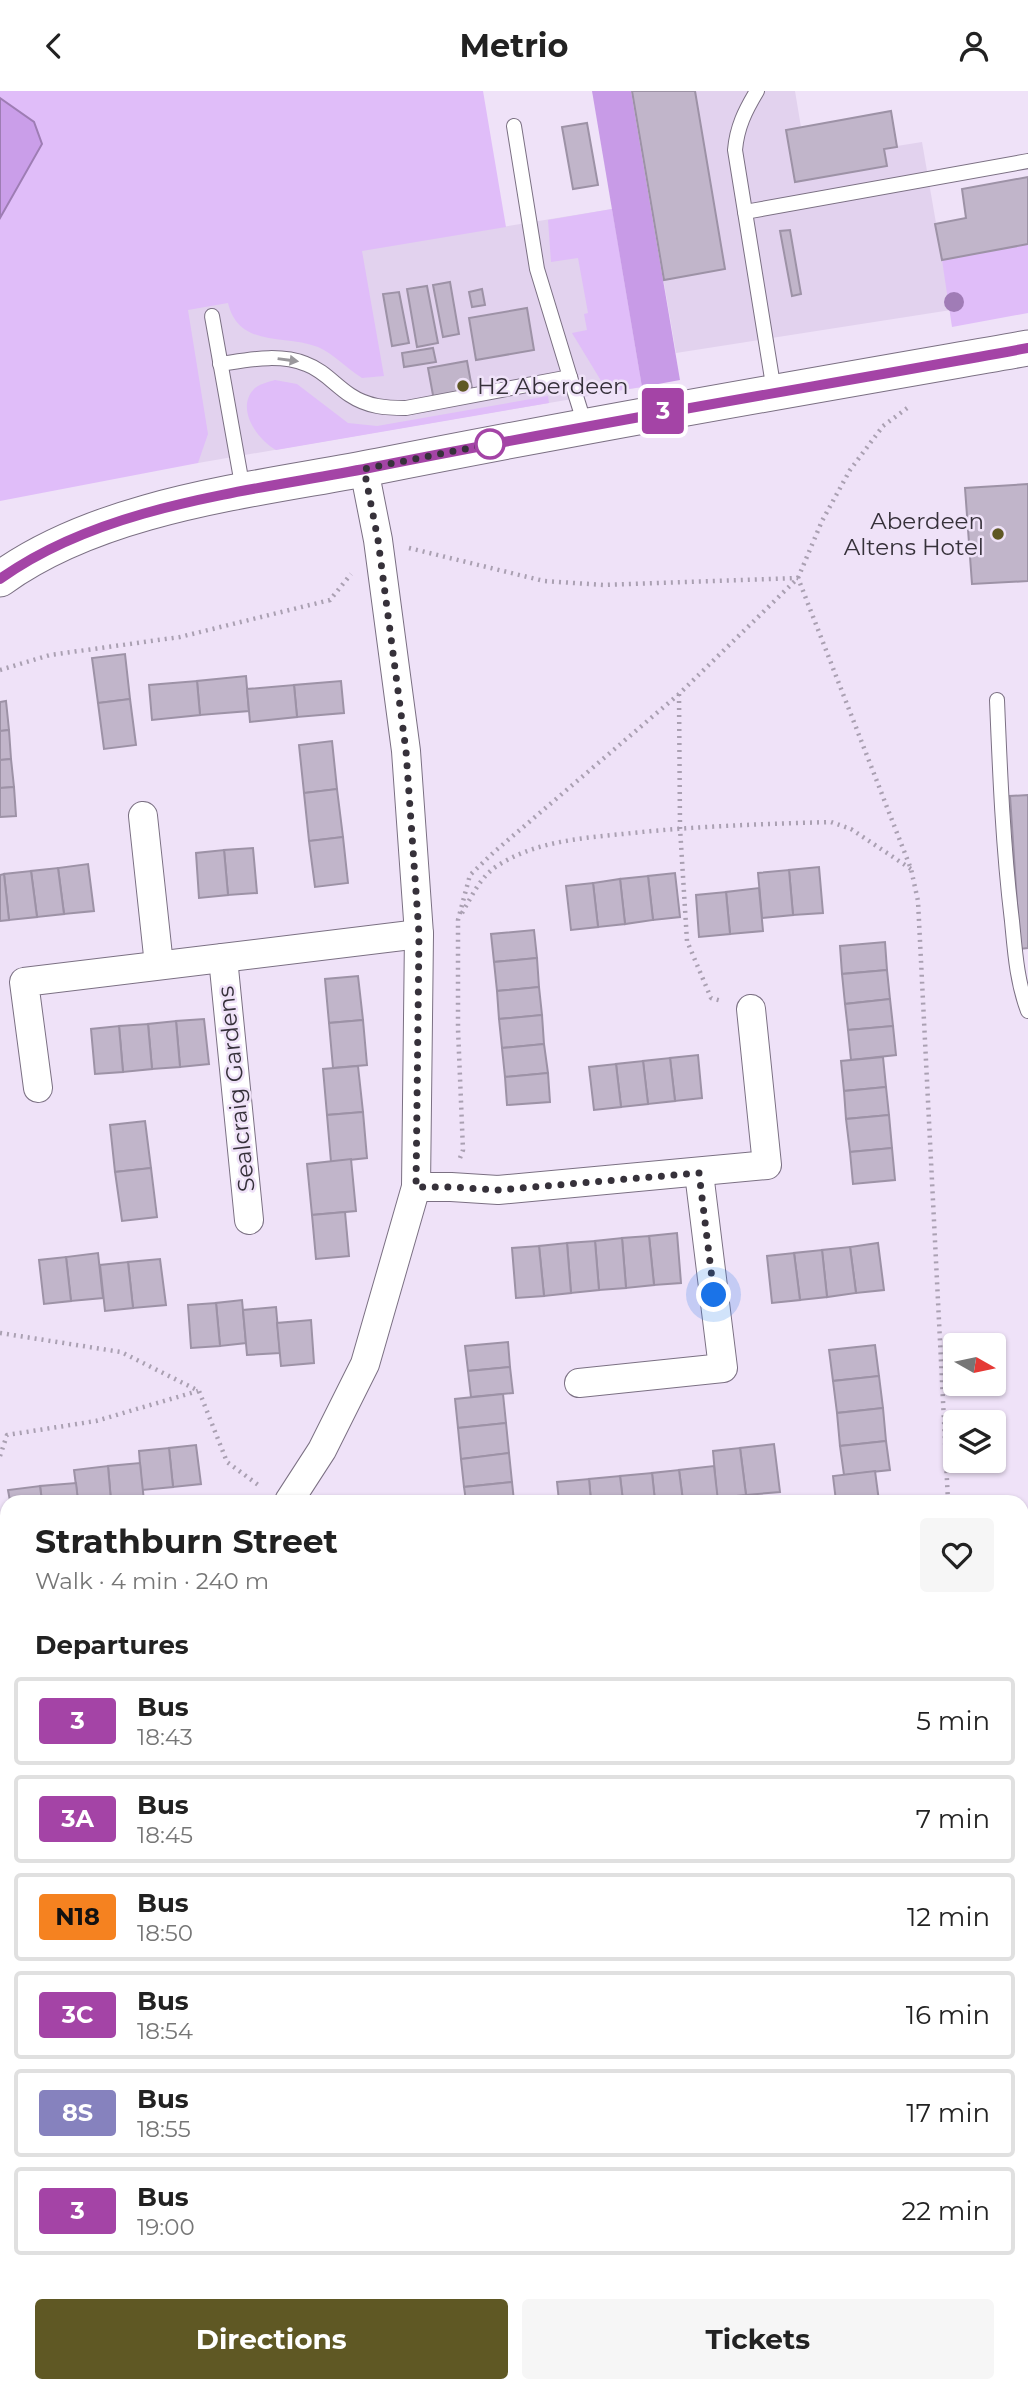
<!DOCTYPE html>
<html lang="en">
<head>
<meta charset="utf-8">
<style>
  body { margin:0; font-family:Montserrat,sans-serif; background:#f6f6f6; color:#222; height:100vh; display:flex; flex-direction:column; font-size:26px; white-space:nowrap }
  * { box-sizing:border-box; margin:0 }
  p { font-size:23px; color:#767676 }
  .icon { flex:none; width:38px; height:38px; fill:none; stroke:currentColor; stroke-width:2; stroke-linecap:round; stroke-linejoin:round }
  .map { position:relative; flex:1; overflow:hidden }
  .panel { position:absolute; left:0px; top:1404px; width:1029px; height:898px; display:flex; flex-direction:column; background:#fff; border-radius:21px 21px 0 0; box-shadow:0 2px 5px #0004 }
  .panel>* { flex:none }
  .badge { padding:0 14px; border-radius:5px; font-size:24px; line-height:46px }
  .needle { width:46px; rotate:99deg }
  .controls { position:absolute; left:943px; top:1242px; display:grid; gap:14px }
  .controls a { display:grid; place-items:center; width:63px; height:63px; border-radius:7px; background:#fff; box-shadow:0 2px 5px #0004; font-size:35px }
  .you { position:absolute; width:35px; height:35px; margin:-18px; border:5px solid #fff; border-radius:50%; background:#1a73e8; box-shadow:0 0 0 10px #1a73e833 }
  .map>.badge { position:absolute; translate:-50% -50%; box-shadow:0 0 0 4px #fff }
  h2 { padding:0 35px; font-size:26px; line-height:63px }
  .round { display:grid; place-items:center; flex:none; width:74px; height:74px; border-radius:7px; background:#f6f6f6 }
  .headline { display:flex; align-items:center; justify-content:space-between; height:119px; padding:0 35px }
  h1 { font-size:33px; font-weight:700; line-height:52px }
  .primary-button { display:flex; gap:14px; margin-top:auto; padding:14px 35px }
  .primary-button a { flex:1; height:80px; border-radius:7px; background:#5f5824; color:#fff; font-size:28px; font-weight:700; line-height:80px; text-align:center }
  .primary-button a+a { background:#f6f6f6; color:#222 }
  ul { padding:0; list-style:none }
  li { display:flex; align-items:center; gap:21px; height:88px; margin:0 14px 10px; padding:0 21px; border:4px solid #e0e0e0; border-radius:7px }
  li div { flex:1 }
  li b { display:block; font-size:26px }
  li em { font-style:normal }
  li .badge { min-width:77px; font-weight:700; text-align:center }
  header { display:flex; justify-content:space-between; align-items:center; height:91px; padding:0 35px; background:#fff; font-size:32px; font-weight:700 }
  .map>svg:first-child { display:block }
  .built { fill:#e2d2ee }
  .green { fill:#e0bdf9 }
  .forest { fill:#c89be7 }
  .water { fill:#ca9ee9; stroke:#9e7db4; stroke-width:2 }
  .building { fill:#c1b5ca; stroke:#9d92a6; stroke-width:2 }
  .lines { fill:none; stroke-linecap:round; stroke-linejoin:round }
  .service-casing { stroke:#7b7083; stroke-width:16 }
  .minor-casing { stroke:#7b7083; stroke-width:30 }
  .tertiary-casing { stroke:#7b7083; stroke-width:37 }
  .path { stroke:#aaa0b2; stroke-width:4.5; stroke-dasharray:2 5; stroke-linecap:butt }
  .service { stroke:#fff; stroke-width:14 }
  .minor { stroke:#fff; stroke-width:28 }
  .tertiary { stroke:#fff; stroke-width:35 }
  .tree { fill:#a07cb6 }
  .oneway { fill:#9a989c }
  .line-casing { stroke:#fff; stroke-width:16 }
  .line { stroke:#a444a6; stroke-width:10 }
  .walk { stroke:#36313a; stroke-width:7; stroke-dasharray:0 12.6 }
  .poi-dot { fill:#5f5824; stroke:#efe2f8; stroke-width:2.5 }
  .stop-dot { fill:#fff; stroke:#a444a6; stroke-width:3.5 }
  .labels { text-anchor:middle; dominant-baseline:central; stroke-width:5; stroke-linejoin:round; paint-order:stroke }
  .poi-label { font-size:23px; fill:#36313a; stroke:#efe2f8; text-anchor:start }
  .street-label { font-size:23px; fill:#36313a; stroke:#efe2f8 }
</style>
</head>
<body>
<header><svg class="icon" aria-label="back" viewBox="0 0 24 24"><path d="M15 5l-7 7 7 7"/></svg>Metrio<svg class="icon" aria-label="person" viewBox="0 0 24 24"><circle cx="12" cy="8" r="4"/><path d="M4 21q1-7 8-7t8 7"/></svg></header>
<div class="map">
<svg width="1028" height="2300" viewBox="0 0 1028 2300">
  <rect width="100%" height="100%" fill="#efe2f8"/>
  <g class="built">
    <polygon points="631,0 795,0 801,36 891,20 897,55 922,51 951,219 676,262"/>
    <polygon points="612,118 642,296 198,372 168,191"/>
  </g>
  <g class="green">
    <path d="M0,0h483l23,136 -144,24 22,125 -22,2c-15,-9 -28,-24 -44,-31 -35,-13 -79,1 -90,-44l-40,7 20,124 -10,29 -198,38z"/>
    <polygon points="612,118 642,296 614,300 603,293 572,242 587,239 584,223 588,222 578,167 551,171 548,129"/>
    <polygon points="1028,153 1028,222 952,236 942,169"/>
    <path d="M275,289l22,4 51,39 29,3 171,-30 1,7 -273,47c-18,-10 -41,-41 -22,-61 5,-5 14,-7 21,-9z"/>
    <path d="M1022,1624c6,15 6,35 0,50z"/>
    <polygon points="452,2294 732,2294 730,2300 449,2300"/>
  </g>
  <g class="forest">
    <polygon points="592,0 631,0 680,289 642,296"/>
    <polygon points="1028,1536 1028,1644 1022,1624 1022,1537"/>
    <polygon points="1028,1645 1028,2132 1022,2145 1022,1674 1026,1666"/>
    <polygon points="748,2294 953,2294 950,2300 745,2300"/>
  </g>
  <polygon class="water" points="0,7 34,31 42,53 0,127"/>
  <g class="building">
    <polygon points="632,0 695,0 725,178 664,189"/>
    <polygon points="891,20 897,56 884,58 887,75 795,91 786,39"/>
    <polygon points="587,32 598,94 573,98 562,36"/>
    <polygon points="1028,86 1028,153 942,169 935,133 966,127 962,98"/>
    <polygon points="790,139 801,203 792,205 780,140"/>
    <polygon points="450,191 459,243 443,246 433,194"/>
    <polygon points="427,195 438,252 417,256 407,198"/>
    <polygon points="482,198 485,214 472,216 469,201"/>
    <polygon points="399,201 409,252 392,255 383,203"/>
    <polygon points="527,217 534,259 476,269 469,227"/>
    <polygon points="433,257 436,271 404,276 402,262"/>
    <polygon points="467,270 474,308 435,315 428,277"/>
    <polygon points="1028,393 1028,490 972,493 965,397"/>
    <polygon points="125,563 130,608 98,612 92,567"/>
    <polygon points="246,585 249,620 200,624 197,590"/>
    <polygon points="197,590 200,624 152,629 149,594"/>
    <polygon points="341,590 344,622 297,626 294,594"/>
    <polygon points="294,594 297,626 250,631 247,598"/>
    <polygon points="130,608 136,654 104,658 98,612"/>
    <polygon points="6,610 9,639 0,640 0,611"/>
    <polygon points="9,639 11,668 0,669 0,640"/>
    <polygon points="332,650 337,698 304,702 299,654"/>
    <polygon points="11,668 14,696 0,697 0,669"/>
    <polygon points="14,696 16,725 0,726 0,697"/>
    <polygon points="337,698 343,746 309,750 304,702"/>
    <polygon points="1028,704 1028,857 1020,858 1010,705"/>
    <polygon points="343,746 348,792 315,796 309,750"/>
    <polygon points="253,757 257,802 228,804 224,759"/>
    <polygon points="224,759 228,804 199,807 196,762"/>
    <polygon points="88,773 94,820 64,823 58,777"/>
    <polygon points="819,776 823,822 793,824 789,779"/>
    <polygon points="58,777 64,823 37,826 31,780"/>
    <polygon points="789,779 793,824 762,827 758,782"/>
    <polygon points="31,780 37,826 9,829 4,783"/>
    <polygon points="675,782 680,826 653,829 648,785"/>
    <polygon points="4,783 9,829 0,830 0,784"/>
    <polygon points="648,785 653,829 625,833 620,788"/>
    <polygon points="620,788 625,833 598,836 593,792"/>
    <polygon points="593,792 598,836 571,839 566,795"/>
    <polygon points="759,797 763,840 730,843 726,801"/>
    <polygon points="726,801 730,843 699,846 696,804"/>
    <polygon points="534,839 537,867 494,871 491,843"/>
    <polygon points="885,851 887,879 842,883 840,855"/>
    <polygon points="537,867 539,896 497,900 494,871"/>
    <polygon points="887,879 890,908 845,913 842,883"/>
    <polygon points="358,885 363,929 329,932 325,888"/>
    <polygon points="539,896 542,924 499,928 497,900"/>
    <polygon points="890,908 893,935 848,939 845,913"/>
    <polygon points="542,924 544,953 502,957 499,928"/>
    <polygon points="204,928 209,973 180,976 176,930"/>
    <polygon points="363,929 367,974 333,977 329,932"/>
    <polygon points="176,930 180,976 152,978 148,933"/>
    <polygon points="148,933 152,978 123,981 119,935"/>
    <polygon points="119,935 123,981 95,983 91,938"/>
    <polygon points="893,935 896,964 851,969 848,939"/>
    <polygon points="544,953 548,982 505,986 502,957"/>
    <polygon points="698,964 702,1007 675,1010 670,967"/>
    <polygon points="883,966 886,996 844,1000 841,970"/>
    <polygon points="670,967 675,1010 648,1013 643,970"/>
    <polygon points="643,970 648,1013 621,1016 616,973"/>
    <polygon points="616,973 621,1016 594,1019 589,976"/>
    <polygon points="358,975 363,1021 327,1024 323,978"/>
    <polygon points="548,982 550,1011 507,1014 505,986"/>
    <polygon points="886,996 889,1024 846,1028 844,1000"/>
    <polygon points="363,1021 367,1067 331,1071 327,1024"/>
    <polygon points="889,1024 892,1057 850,1061 846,1028"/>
    <polygon points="145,1030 151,1077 115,1081 110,1034"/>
    <polygon points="892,1057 895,1089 853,1093 850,1061"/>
    <polygon points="351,1068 356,1120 312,1124 307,1073"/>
    <polygon points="151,1077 157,1126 122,1130 115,1081"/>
    <polygon points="345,1121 349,1165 316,1168 312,1124"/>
    <polygon points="677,1142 681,1192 654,1194 649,1145"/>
    <polygon points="649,1145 654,1194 626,1197 622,1147"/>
    <polygon points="622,1147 626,1197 599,1199 595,1150"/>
    <polygon points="595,1150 599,1199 571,1202 567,1152"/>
    <polygon points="567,1152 571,1202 544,1205 539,1155"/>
    <polygon points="878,1152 884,1199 856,1202 850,1156"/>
    <polygon points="539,1155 544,1205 516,1207 512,1157"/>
    <polygon points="850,1156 856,1202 827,1206 822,1159"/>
    <polygon points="822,1159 827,1206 800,1209 794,1162"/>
    <polygon points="98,1162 103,1207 71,1210 66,1166"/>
    <polygon points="794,1162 800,1209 772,1212 767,1165"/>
    <polygon points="66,1166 71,1210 44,1213 39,1169"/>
    <polygon points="160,1168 166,1214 133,1217 128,1171"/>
    <polygon points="128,1171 133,1217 105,1220 100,1174"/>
    <polygon points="242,1209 246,1252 220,1255 216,1212"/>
    <polygon points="216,1212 220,1255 191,1257 188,1214"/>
    <polygon points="276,1216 280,1262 247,1264 243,1219"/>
    <polygon points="311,1229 314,1272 281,1275 277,1232"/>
    <polygon points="508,1251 510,1276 468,1280 465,1255"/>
    <polygon points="875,1254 879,1285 833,1290 829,1259"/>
    <polygon points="510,1276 513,1302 471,1306 468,1280"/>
    <polygon points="879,1285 883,1317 837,1322 833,1290"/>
    <polygon points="503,1303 506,1332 458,1337 455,1308"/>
    <polygon points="883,1317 886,1350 840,1355 837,1322"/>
    <polygon points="506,1332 509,1362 461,1368 458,1337"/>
    <polygon points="886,1350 890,1379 844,1384 840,1355"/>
    <polygon points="774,1353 780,1401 746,1404 740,1357"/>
    <polygon points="196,1354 201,1393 173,1396 169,1357"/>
    <polygon points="169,1357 173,1396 142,1399 139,1360"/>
    <polygon points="740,1357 746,1404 717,1407 713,1360"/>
    <polygon points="509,1362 512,1391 464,1396 461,1368"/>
    <polygon points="140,1372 144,1410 111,1410 108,1375"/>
    <polygon points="108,1375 111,1410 78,1410 74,1379"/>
    <polygon points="714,1375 718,1410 683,1410 679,1379"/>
    <polygon points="679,1379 683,1410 655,1410 652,1382"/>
    <polygon points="875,1380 879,1410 836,1410 833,1385"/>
    <polygon points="652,1382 655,1410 623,1410 620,1385"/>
    <polygon points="620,1385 623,1410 591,1410 589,1388"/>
    <polygon points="589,1388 591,1410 559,1410 557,1391"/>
    <polygon points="512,1391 514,1410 466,1410 464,1396"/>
    <polygon points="76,1392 78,1410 42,1410 40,1395"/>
    <polygon points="40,1395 42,1410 10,1410 8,1399"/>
    <polygon points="0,1494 7,1494 7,1543 0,1544"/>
    <polygon points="0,1717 7,1718 7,1769 0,1767"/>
    <polygon points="1025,2167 1028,2168 1028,2300 961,2300 964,2294 1022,2294 1022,2173"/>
    <polygon points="109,2294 193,2294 190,2300 181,2295 178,2300 114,2300 108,2297"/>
    <polygon points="452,2294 449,2300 404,2300 396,2295"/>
  </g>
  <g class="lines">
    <g class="service-casing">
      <g id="service">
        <path d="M757,0c-12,20 -20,36 -22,59l39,241"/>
        <polyline points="514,35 537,178 570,286"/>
        <polyline points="745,121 1028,70"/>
        <polyline points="212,225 243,399"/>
        <path d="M220,273c28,-4 58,-11 86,0 17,6 29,21 44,31 18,12 36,13 56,13l164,-31 15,48"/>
        <path d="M997,609c3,74 6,147 15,221 3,31 5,61 16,90"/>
        <polyline points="1022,1521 1028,1520"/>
      </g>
    </g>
    <g class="minor-casing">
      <g id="minor">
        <polyline points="143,725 159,874"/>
        <polyline points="223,867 249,1129"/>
        <polyline points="38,997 24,891 419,843"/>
        <polyline points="416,1096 451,1096 498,1099 767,1074 751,918"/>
        <polyline points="579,1292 723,1277 699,1082"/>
        <polyline points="289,1410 322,1359 365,1273 416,1096 419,843 406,660 378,449 364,378"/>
        <polyline points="0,1637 7,1635"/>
      </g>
    </g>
    <g class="tertiary-casing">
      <path id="tertiary" d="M0,488c104,-75 256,-89 379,-113 216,-43 432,-80 649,-118"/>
    </g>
    <g class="path">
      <polyline points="409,457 544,490 604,494 798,487 911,778 918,810 948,1410"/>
      <polyline points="0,579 50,564 180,546 330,509 351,483"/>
      <polyline points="679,603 680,737 687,850 711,907 722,910"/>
      <path d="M462,822c10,-17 18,-36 35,-47 40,-26 89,-28 135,-33 66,-7 132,-9 199,-11l20,7 60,40"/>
      <polyline points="460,1067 463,1059 458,938 458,829 470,784 494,761 679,603 798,487 822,430 850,379 883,335 910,315"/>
      <polyline points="0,1242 121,1261 199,1300 227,1371 261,1396"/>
      <polyline points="0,1365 7,1344 96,1330 198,1300"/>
      <polyline points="1022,1914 1028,1904"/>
      <polyline points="0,2257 7,2255"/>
      <polyline points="383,2294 388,2300"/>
      <polyline points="284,2300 288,2294"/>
      <polyline points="882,2300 883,2294"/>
    </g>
    <use href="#service" class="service"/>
    <use href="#minor" class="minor"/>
    <use href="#tertiary" class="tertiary"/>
  </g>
  <circle class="tree" cx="954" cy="211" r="10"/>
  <defs><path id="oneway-solid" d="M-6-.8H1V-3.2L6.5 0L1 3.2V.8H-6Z" transform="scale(1.75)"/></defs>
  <use class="oneway" href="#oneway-solid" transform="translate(288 269) rotate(8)"/>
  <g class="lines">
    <g class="line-casing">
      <path id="line" d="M0,488c103,-74 247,-87 369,-111 219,-44 439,-80 659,-120"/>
    </g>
    <use href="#line" class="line"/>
    <polyline class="walk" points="490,353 364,378 378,449 406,660 419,843 416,1096 451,1096 498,1099 699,1082 714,1204"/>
  </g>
  <g class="poi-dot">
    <circle cx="463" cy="295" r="7"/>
    <circle cx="998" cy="443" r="7"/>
  </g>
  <circle class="stop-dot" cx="490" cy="353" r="14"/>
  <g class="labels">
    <g class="poi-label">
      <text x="477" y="295">H2 Aberdeen</text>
      <text x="984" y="430" text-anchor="end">Aberdeen<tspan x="984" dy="26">Altens Hotel</tspan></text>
    </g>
    <g class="street-label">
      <text transform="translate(236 998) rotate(-96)">Sealcraig Gardens</text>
    </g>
  </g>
</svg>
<div class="controls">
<a><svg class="needle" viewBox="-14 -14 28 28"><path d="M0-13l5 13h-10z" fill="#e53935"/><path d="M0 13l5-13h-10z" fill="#767676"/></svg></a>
<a><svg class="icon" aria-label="layers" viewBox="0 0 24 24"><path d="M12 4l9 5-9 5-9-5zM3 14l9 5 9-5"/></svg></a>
</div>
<div class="you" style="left:714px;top:1204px"></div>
<b class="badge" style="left:663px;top:320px;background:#a444a6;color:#fff">3</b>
<section class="panel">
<div class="headline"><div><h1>Strathburn Street</h1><p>Walk · 4 min · 240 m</p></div><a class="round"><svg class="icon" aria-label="heart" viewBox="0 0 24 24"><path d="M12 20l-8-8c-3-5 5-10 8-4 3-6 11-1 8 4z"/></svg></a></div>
<h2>Departures</h2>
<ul>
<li><span class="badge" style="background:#a444a6;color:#fff">3</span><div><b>Bus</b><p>18:43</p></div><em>5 min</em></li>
<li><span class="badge" style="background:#a444a6;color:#fff">3A</span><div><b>Bus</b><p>18:45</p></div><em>7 min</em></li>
<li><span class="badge" style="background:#f58220;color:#111">N18</span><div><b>Bus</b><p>18:50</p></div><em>12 min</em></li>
<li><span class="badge" style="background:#a444a6;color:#fff">3C</span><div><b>Bus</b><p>18:54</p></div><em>16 min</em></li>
<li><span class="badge" style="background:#8682be;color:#fff">8S</span><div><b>Bus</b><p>18:55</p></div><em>17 min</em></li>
<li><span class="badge" style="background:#a444a6;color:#fff">3</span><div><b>Bus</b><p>19:00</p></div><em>22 min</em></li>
</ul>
<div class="primary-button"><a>Directions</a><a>Tickets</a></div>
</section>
</div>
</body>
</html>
